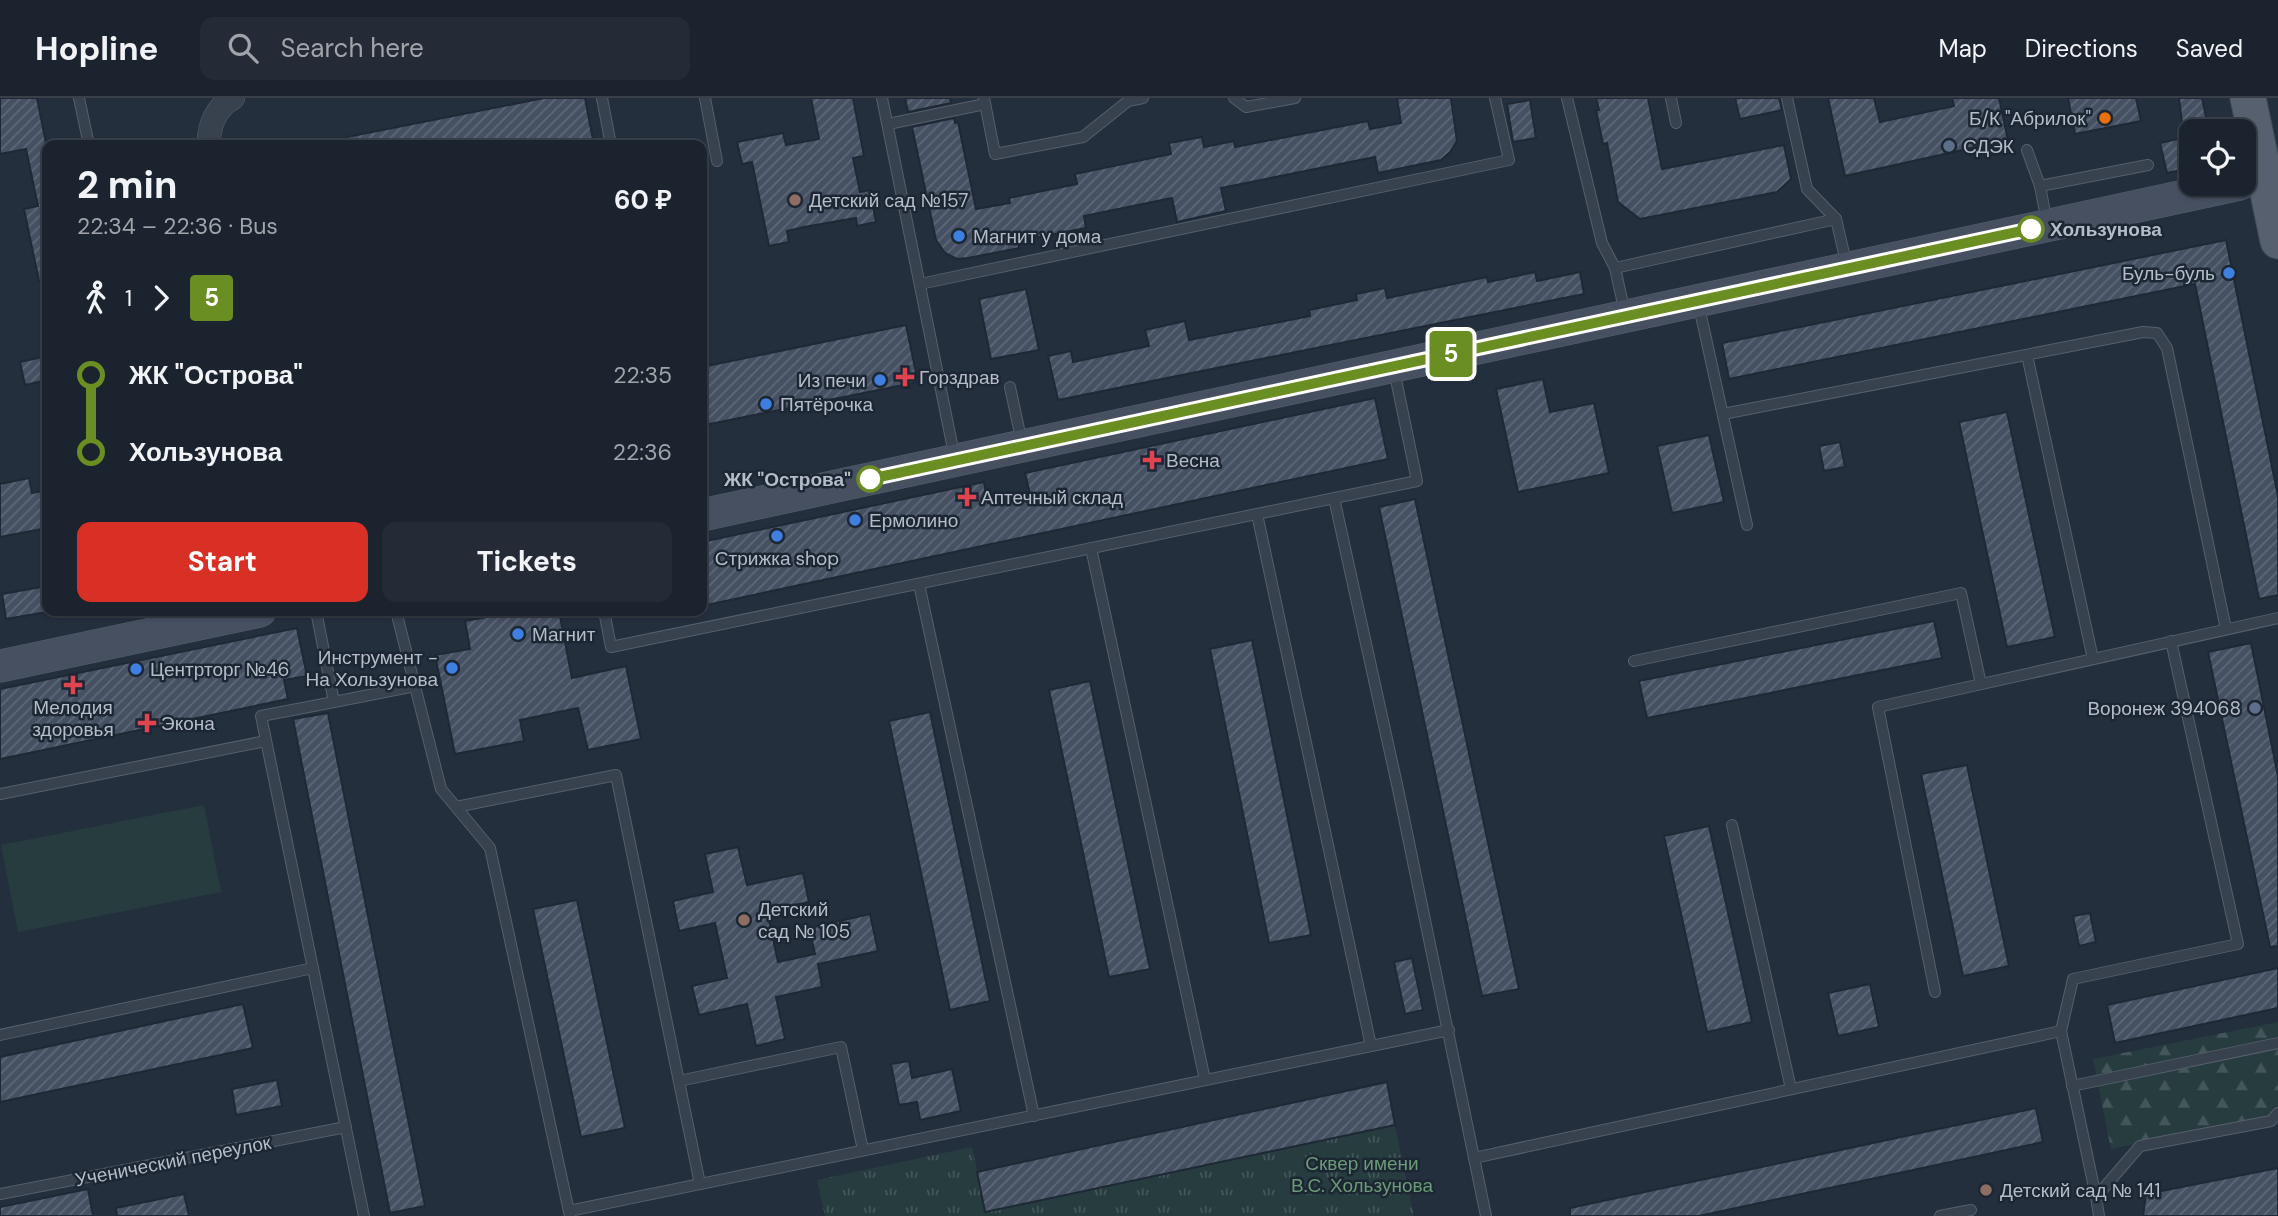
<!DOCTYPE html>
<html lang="en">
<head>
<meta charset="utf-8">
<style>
  body { margin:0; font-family:"DM Sans",sans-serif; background:#242b36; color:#f1f3f6; height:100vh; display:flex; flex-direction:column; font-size:26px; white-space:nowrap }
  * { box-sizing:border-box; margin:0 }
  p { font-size:23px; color:#a0a4aa }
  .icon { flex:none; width:38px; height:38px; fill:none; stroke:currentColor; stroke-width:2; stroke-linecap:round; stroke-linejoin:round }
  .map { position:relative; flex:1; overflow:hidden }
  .panel { position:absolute; left:42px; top:42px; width:665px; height:476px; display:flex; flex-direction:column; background:#1b232e; border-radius:14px; box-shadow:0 2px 5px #0004,0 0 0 2px #39404a }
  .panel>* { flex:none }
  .badge { padding:0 14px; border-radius:5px; font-size:24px; line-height:46px }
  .fabs { position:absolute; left:2179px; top:21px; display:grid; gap:14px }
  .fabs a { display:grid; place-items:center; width:77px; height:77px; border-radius:14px; background:#1b232e; box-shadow:0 2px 5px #0004,0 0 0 2px #39404a; font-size:35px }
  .map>.badge { position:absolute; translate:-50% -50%; box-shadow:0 0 0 4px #fff }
  .legs { display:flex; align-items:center; gap:10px; height:77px; padding:0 35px; font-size:23px }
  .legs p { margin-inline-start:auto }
  .headline { display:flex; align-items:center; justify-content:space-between; height:119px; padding:0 35px }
  h1 { font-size:38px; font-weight:700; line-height:52px }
  .button { display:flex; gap:14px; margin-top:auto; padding:14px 35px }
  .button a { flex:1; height:80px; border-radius:14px; background:#d93025; color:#fff; font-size:28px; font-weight:700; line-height:80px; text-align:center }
  .button a+a { background:#242b36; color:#f1f3f6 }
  ul { padding:0 35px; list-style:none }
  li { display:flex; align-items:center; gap:24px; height:77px; font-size:26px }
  li i { display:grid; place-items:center; width:10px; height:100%; margin:0 9px; background:currentColor }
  li i::after { content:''; width:18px; height:18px; margin:-9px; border:5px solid; border-radius:50%; background:#1b232e }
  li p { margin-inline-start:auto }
  li:first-child i { background:linear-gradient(#0000 50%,currentColor 0) }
  li:last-child i { background:linear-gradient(currentColor 50%,#0000 0) }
  header { display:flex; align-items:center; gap:42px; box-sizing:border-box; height:98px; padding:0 35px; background:#1b232e; border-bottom:2px solid #39404a }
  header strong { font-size:33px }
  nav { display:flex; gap:38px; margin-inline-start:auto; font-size:24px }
  .search { width:490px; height:63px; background:#242b36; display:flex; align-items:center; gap:18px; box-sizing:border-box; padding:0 24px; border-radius:14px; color:#a0a4aa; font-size:26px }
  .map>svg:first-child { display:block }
  .forest { fill:url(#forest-firs) }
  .park { fill:url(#park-tufts) }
  .pitch { fill:#263c3f }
  .building { fill:url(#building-hatch); stroke:#1f2835; stroke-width:2 }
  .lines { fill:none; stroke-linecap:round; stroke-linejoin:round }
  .lane-casing { stroke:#565f6c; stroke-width:12 }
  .street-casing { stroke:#565f6c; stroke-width:24 }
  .secondary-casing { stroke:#565f6c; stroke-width:33 }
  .primary-casing { stroke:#414a57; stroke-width:37 }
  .lane { stroke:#38414e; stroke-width:10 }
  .street { stroke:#38414e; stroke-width:23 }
  .secondary { stroke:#465061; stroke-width:32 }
  .primary { stroke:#56606e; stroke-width:35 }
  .line-1-casing { stroke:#fff; stroke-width:16 }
  .line-1 { stroke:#6b8e23; stroke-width:10 }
  .food-dot { fill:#e8710a; stroke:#1d2633; stroke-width:2.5 }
  .service-dot { fill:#5c6f8a; stroke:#1d2633; stroke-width:2.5 }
  .education-dot { fill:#8d6e63; stroke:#1d2633; stroke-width:2.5 }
  .stop-1-dot { fill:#fff; stroke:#6b8e23; stroke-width:3.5 }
  .shop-dot { fill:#3f7fe0; stroke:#1d2633; stroke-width:2.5 }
  .health-dot { fill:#e0444e; stroke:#1d2633; stroke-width:2.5 }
  .labels { text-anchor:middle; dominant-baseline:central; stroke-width:5; stroke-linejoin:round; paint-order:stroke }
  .poi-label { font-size:19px; fill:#b4bcc9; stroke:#1d2633; text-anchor:start }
  .stop-label { font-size:19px; font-weight:bold; fill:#b4bcc9; stroke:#1d2633; text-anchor:start }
  .street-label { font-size:19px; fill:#b4bcc9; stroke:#1d2633 }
  .park-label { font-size:19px; fill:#6b9a76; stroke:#1d2633 }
</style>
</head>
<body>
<header>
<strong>Hopline</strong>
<div class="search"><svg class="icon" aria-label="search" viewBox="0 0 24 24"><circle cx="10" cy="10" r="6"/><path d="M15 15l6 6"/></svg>Search here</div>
<nav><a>Map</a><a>Directions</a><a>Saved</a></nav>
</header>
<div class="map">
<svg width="2278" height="1118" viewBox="0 0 2278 1118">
  <defs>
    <pattern id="forest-firs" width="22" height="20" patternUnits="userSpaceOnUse" patternTransform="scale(1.75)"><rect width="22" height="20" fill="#263c3f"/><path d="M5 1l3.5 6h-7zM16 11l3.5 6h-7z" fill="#435659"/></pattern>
    <pattern id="park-tufts" width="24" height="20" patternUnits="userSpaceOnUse" patternTransform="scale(1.75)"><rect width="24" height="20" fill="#263c3f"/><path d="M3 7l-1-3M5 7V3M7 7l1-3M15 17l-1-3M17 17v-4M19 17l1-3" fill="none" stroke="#435659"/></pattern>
    <pattern id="building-hatch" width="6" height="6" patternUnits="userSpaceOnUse" patternTransform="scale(1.75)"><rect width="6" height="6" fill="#455162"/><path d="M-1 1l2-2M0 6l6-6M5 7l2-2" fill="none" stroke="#5d6877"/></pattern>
  </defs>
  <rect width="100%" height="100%" fill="#242f3e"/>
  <polygon class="forest" points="2278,924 2278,1018 2111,1051 2093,961"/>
  <polygon class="park" points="1395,1028 1414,1118 825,1118 817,1082 972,1049 986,1114"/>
  <polygon class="pitch" points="204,707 221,794 18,834 1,747"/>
  <g class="building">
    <polygon points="0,0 37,0 47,50 47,182 39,183 24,111 38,108 26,51 0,56"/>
    <polygon points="544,0 585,0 594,47 348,47 347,39"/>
    <polygon points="811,0 853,0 864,58 853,60 860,94 870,92 876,124 857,128 856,120 804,129 787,133 789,144 769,148 752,64 742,66 737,44 783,35 786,47 819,41"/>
    <polygon points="905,0 950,0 951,5 908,14"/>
    <polygon points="1397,0 1451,0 1457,43 1450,54 1441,62 1378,75 1375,59 1221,90 1226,113 1177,124 1172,100 1084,118 1086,130 1018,143 1019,150 968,160 957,161 945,155 936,142 912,29 954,20 955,25 958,24 976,111 1010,105 1009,100 1077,86 1075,76 1171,56 1169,45 1202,39 1204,49 1234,43 1235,49 1368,23 1370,31 1401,25"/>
    <polygon points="1596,0 1648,0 1662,71 1784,47 1791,81 1777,94 1640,121 1618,104 1607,45 1603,46 1596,12 1599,12"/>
    <polygon points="1735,0 1779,0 1782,12 1740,21"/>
    <polygon points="1828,0 1874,0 1880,24 1954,8 1952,0 1999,0 2008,42 1845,78"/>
    <polygon points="2068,0 2136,0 2141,23 2075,36"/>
    <polygon points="2179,0 2202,0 2209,33 2183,33"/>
    <polygon points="1530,2 1536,40 1513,44 1507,6"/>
    <polygon points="2191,38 2191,70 2167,75 2160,45"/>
    <polygon points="2226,142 2278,398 2278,497 2259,501 2195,186 1729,281 1722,245"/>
    <polygon points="1535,174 1537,183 1580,174 1584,196 1058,302 1048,258 1071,253 1073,264 1149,248 1145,232 1185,223 1189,242 1310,218 1309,212 1357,202 1356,196 1385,190 1387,200 1487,179 1488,184"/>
    <polygon points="1026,191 1039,252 991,261 979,201"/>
    <polygon points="906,227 918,284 705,327 702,311 702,269"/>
    <polygon points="47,258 47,282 25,287 20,264"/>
    <polygon points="1543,281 1550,314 1594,305 1609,375 1518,394 1496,291"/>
    <polygon points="1375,300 1388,361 702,508 702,444 984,384 988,405 1030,396 1025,375"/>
    <polygon points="2007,314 2055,539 2007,549 1959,324"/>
    <polygon points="1709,337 1724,404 1672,415 1657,348"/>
    <polygon points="1840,344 1845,369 1824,373 1819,348"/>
    <polygon points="29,380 32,395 47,392 47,430 0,439 0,386"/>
    <polygon points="1415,401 1519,891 1482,898 1379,409"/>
    <polygon points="47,488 47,514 6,521 2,496"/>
    <polygon points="519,513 559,513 572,580 626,568 641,641 588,652 578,610 520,622 524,643 455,656 435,557 470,551 465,523"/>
    <polygon points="1934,523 1942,560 1647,620 1639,583"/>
    <polygon points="297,530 307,578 284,582 288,601 0,661 0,591"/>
    <polygon points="1252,542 1311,837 1269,845 1210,551"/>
    <polygon points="2251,545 2278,678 2278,848 2270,849 2208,554"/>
    <polygon points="1090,583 1150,871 1109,879 1049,592"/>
    <polygon points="930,614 990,903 950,912 889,623"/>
    <polygon points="328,615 425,1108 390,1115 293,621"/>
    <polygon points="1967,667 2009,868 1963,878 1921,676"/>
    <polygon points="1709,728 1752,924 1707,934 1664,738"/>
    <polygon points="738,749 747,787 803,775 809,804 767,813 778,864 815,856 809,830 870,816 878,853 818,866 822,889 776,899 785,941 756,948 747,906 699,917 692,888 727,880 715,825 679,833 673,803 713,794 705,756"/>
    <polygon points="577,802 625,1030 581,1039 533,811"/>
    <polygon points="2090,815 2096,844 2079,848 2073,818"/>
    <polygon points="1412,860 1423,912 1405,916 1394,864"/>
    <polygon points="2278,870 2278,910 2115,945 2107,907"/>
    <polygon points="1870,886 1879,929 1838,938 1828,895"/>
    <polygon points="243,906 253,950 0,1004 0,959"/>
    <polygon points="909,963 912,980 952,971 961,1013 920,1022 917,1004 899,1007 891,966"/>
    <polygon points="277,982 282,1008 236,1017 232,991"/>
    <polygon points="1387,984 1395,1027 985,1114 977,1074"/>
    <polygon points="2036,1010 2043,1044 1699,1118 1570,1118 1570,1110"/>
    <polygon points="2278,1070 2278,1118 2143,1118 2146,1096"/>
    <polygon points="88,1091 93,1118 0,1118 0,1109"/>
    <polygon points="184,1096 189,1118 117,1118 116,1110"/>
  </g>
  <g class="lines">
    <g class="lane-casing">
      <g id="lane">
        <polyline points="79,0 89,47"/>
        <polyline points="602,0 611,47"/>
        <polyline points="705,0 717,63"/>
        <polyline points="882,0 955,361"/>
        <polyline points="984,0 995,56 1083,39 1128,3 1143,0"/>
        <polyline points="1234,0 1246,9 1295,0"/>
        <polyline points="1567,0 1602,145 1615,170"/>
        <polyline points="1671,0 1676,25"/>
        <polyline points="1787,0 1807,91 1836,121"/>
        <polyline points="888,26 985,6"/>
        <polyline points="2027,52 2040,88 2047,125"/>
        <polyline points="2040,88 2148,67"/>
        <polyline points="920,186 1509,62 1495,0"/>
        <polyline points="1698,204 1747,427"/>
        <polyline points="1625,215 1615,170 1836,121 1847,168"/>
        <polyline points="2027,257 2093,561"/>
        <polyline points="1010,289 1022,345"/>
        <polyline points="1723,316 2143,234 2157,235 2167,250 2226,531"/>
        <polyline points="1334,400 1398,691 1486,1118"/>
        <polyline points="1257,416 1371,948"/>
        <polyline points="1091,450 1205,982"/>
        <polyline points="919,486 1034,1018"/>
        <polyline points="316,513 334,604 415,588"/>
        <polyline points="396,513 441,691 490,750 570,1118"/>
        <polyline points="604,513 611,549 1417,383 1394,272"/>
        <polyline points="1634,563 1961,495 1981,586"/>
        <polyline points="334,604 261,618 364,1118"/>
        <polyline points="0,696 266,643"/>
        <polyline points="456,709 616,677 700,1086"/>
        <polyline points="1732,727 1791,991"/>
        <polyline points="1935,894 1878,609 2278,520"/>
        <polyline points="2061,933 2073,881 2238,846 2171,543"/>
        <polyline points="0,937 313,870"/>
        <polyline points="679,983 841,949 863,1052"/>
        <polyline points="2072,988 2278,945"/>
        <polyline points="1474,1060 2061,933 2096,1099"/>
        <polyline points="0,1096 346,1029"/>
        <polyline points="569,1113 1449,932"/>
        <polyline points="1940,1118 1971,1112"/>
        <polyline points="2099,1118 2096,1099 2140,1048 2271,1023 2278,1015"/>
      </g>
    </g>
    <g class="street-casing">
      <path id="street" d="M208,47c2,-20 6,-36 25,-47"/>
    </g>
    <g class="secondary-casing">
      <g id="secondary">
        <polyline points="702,417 2240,86"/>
        <polyline points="0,568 260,513"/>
      </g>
    </g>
    <g class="primary-casing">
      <polyline id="primary" points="2248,0 2278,143"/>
    </g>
    <use href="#lane" class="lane"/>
    <use href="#street" class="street"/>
    <use href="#secondary" class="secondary"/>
    <use href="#primary" class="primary"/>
  </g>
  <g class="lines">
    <g class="line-1-casing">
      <polyline id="line-1" points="870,381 2031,131"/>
    </g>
    <use href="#line-1" class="line-1"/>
  </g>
  <circle class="food-dot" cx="2105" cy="20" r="7"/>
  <g class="service-dot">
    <circle cx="1949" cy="48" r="7"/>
    <circle cx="2255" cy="610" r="7"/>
  </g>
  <g class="education-dot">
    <circle cx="795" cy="102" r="7"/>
    <circle cx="744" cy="822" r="7"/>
    <circle cx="1986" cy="1092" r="7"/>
  </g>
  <g class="stop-1-dot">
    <circle cx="2031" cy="131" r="12"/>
    <circle cx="870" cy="381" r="12"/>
  </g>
  <g class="shop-dot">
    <circle cx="959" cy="138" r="7"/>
    <circle cx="2229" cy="175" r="7"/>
    <circle cx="880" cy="282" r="7"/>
    <circle cx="766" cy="306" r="7"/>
    <circle cx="855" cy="422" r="7"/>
    <circle cx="777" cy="438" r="7"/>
    <circle cx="518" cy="536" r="7"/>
    <circle cx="452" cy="570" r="7"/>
    <circle cx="136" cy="571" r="7"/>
  </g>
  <g class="health-dot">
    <path d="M901.5 268.5h7v7h7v7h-7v7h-7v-7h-7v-7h7z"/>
    <path d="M1148.5 351.5h7v7h7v7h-7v7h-7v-7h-7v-7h7z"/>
    <path d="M963.5 388.5h7v7h7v7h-7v7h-7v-7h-7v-7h7z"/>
    <path d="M69.5 576.5h7v7h7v7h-7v7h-7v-7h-7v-7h7z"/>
    <path d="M143.5 614.5h7v7h7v7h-7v7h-7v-7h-7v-7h7z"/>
  </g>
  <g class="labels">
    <g class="poi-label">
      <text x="2091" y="20" text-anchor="end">Б/К "Абрилок"</text>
      <text x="1963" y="48">СДЭК</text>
      <text x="809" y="102">Детский сад №157</text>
      <text x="973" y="138">Магнит у дома</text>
      <text x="2215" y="175" text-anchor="end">Буль-буль</text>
      <text x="919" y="279">Горздрав</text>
      <text x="866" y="282" text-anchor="end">Из печи</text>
      <text x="780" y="306">Пятёрочка</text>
      <text x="1166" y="362">Весна</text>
      <text x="981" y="399">Аптечный склад</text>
      <text x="869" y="422">Ермолино</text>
      <text x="777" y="460" text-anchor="middle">Стрижка shop</text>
      <text x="532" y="536">Магнит</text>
      <text x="438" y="559" text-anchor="end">Инструмент -<tspan x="438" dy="22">На Хользунова</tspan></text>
      <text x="150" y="571">Центрторг №46</text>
      <text x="73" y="609" text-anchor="middle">Мелодия<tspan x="73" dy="22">здоровья</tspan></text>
      <text x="2241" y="610" text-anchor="end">Воронеж 394068</text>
      <text x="161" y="625">Экона</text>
      <text x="758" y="811">Детский<tspan x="758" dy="22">сад № 105</tspan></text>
      <text x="2000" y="1092">Детский сад № 141</text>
    </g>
    <g class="stop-label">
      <text x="2050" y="131">Хользунова</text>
      <text x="851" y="381" text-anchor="end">ЖК "Острова"</text>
    </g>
    <g class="street-label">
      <text transform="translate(173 1063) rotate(-11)">Ученический переулок</text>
    </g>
    <g class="park-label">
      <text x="1362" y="1065">Сквер имени<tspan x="1362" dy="22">В.С. Хользунова</tspan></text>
    </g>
  </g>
</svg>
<div class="fabs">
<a><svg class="icon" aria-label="locate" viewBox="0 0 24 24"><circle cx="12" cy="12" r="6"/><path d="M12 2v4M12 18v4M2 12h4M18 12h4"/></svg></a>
</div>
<b class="badge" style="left:1451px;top:256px;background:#6b8e23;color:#fff">5</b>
<section class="panel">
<div class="headline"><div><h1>2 min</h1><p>22:34 – 22:36 · Bus</p></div><b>60 ₽</b></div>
<div class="legs"><svg class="icon" aria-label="walk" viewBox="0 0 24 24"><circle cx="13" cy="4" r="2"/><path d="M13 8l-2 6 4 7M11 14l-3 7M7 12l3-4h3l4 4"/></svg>1<svg class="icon" aria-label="forward" viewBox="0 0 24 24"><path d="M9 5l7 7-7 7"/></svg><b class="badge" style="background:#6b8e23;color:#fff">5</b></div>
<ul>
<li><i style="color:#6b8e23"></i><b>ЖК &quot;Острова&quot;</b><p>22:35</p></li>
<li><i style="color:#6b8e23"></i><b>Хользунова</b><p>22:36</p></li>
</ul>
<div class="button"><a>Start</a><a>Tickets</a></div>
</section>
</div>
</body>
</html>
